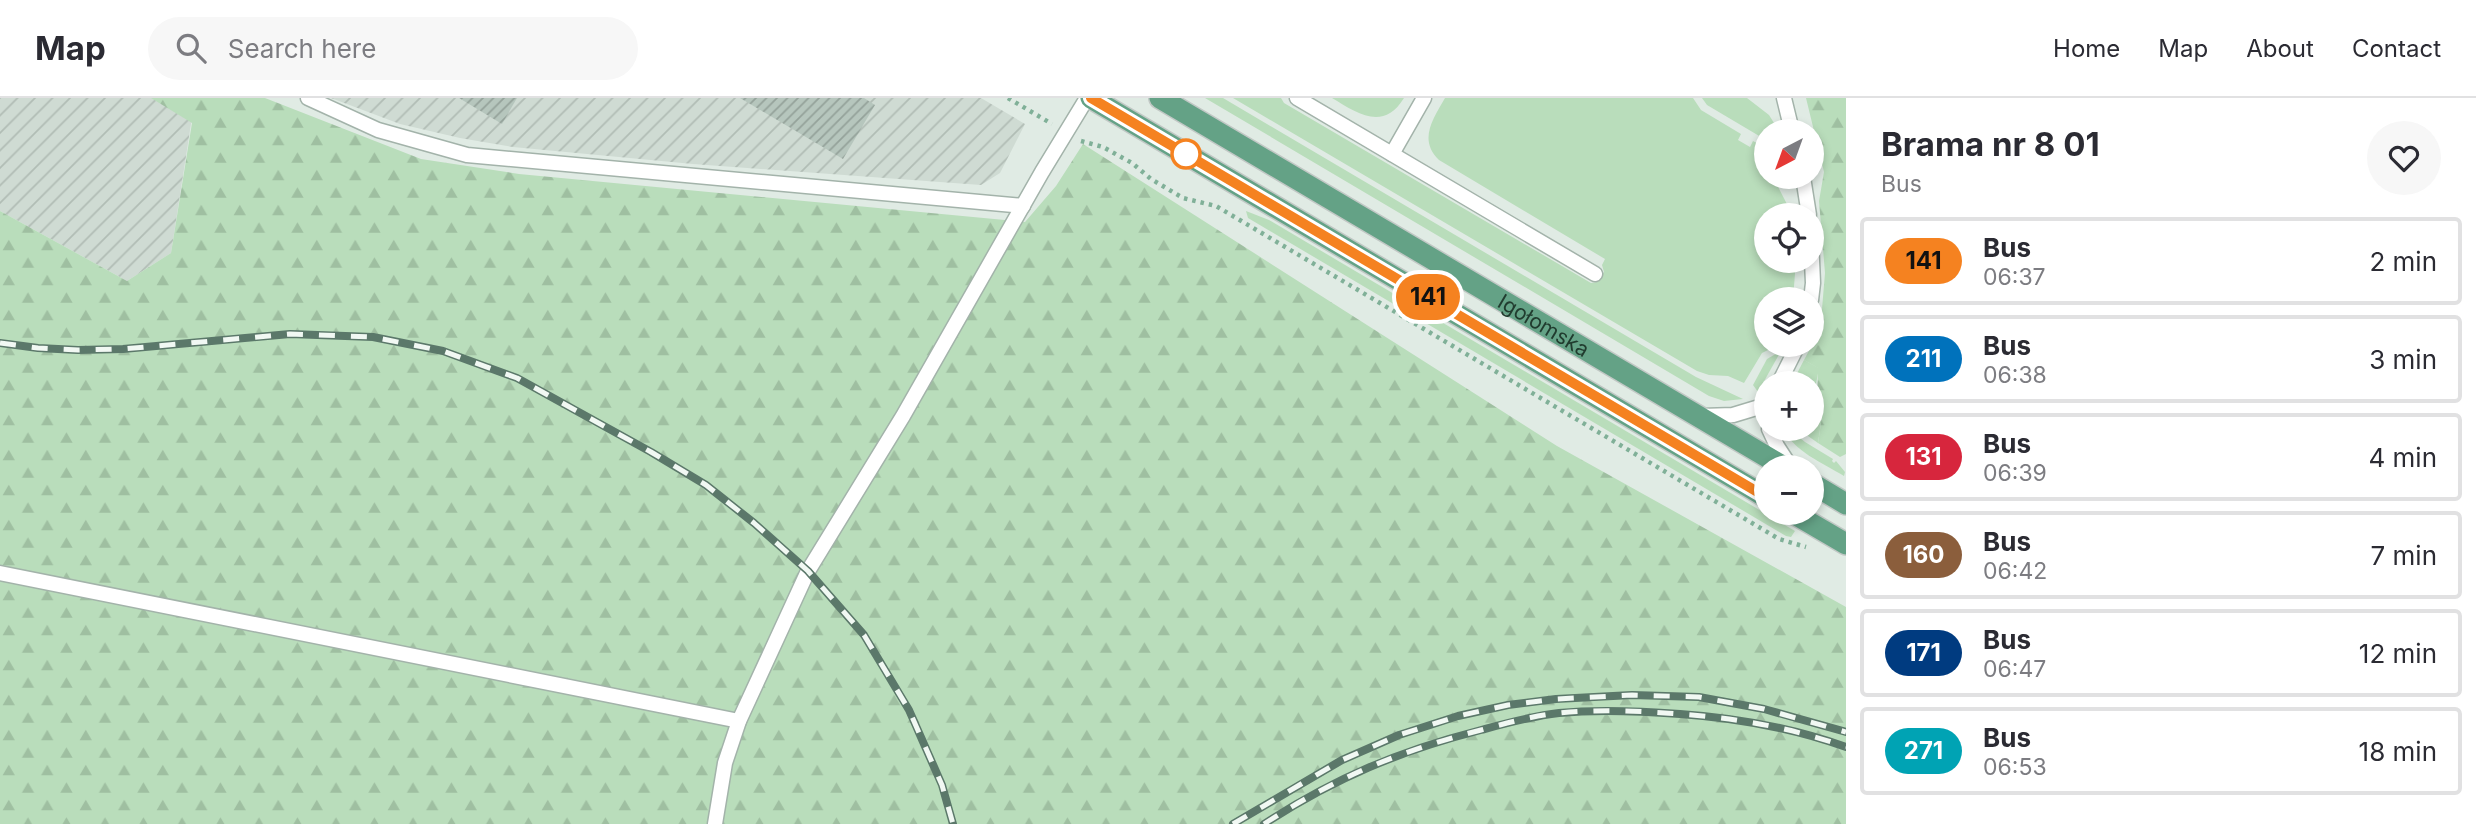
<!DOCTYPE html>
<html lang="en">
<head>
<meta charset="utf-8">
<style>
  body { margin:0; font-family:Inter,sans-serif; background:#f7f7f7; color:#2b2b33; height:100vh; display:flex; flex-direction:column; font-size:26px; white-space:nowrap }
  * { box-sizing:border-box; margin:0 }
  p { font-size:23px; color:#7c7c81 }
  .icon { flex:none; width:38px; height:38px; fill:none; stroke:currentColor; stroke-width:2; stroke-linecap:round; stroke-linejoin:round }
  .map { position:relative; flex:1; overflow:hidden }
  .drawer { display:flex; flex-direction:column; background:#fff; width:630px }
  .drawer>* { flex:none }
  .badge { padding:0 14px; border-radius:23px; font-size:24px; line-height:46px }
  .needle { width:46px; rotate:221deg }
  .fabs { position:absolute; left:1754px; top:21px; display:grid; gap:14px }
  .fabs a { display:grid; place-items:center; width:70px; height:70px; border-radius:50%; background:#fff; box-shadow:0 4px 10px #0003; font-size:35px }
  .map>.badge { position:absolute; translate:-50% -50%; box-shadow:0 0 0 4px #fff }
  .round { display:grid; place-items:center; flex:none; width:74px; height:74px; border-radius:37px; background:#f7f7f7 }
  .head { display:flex; align-items:center; justify-content:space-between; height:119px; padding:0 35px }
  h1 { font-size:33px; font-weight:700; line-height:52px }
  ul { padding:0; list-style:none }
  li { display:flex; align-items:center; gap:21px; height:88px; margin:0 14px 10px; padding:0 21px; border:4px solid #e1e1e2; border-radius:7px }
  li div { flex:1 }
  li b { display:block; font-size:26px }
  li em { font-style:normal }
  li .badge { min-width:77px; font-weight:700; text-align:center }
  header { display:flex; align-items:center; gap:42px; box-sizing:border-box; height:98px; padding:0 35px; background:#fff; border-bottom:2px solid #e1e1e2 }
  header strong { font-size:33px }
  nav { display:flex; gap:38px; margin-inline-start:auto; font-size:24px }
  .search { width:490px; height:63px; background:#f7f7f7; display:flex; align-items:center; gap:18px; box-sizing:border-box; padding:0 24px; border-radius:38px; color:#7c7c81; font-size:26px }
  main { display:flex; flex:1; min-height:0 }
  .map>svg:first-child { display:block }
  .industrial { fill:url(#industrial-furrows) }
  .grass { fill:#b9ddbb }
  .forest { fill:url(#forest-firs) }
  .building { fill:url(#building-hatch) }
  .lines { fill:none; stroke-linecap:round; stroke-linejoin:round }
  .lane-casing { stroke:#a3b3aa; stroke-width:17 }
  .primary-casing { stroke:#c1c8c5; stroke-width:24 }
  .path { stroke:#80b098; stroke-width:4.5; stroke-dasharray:3.5 5; stroke-linecap:butt }
  .lane { stroke:#fff; stroke-width:14 }
  .primary { stroke:#64a286; stroke-width:21 }
  .rail-casing { stroke:#5b786a; stroke-width:8 }
  .rail { stroke:#f1f8f3; stroke-width:5; stroke-dasharray:16; stroke-linecap:butt }
  .line-casing { stroke:#fff; stroke-width:16 }
  .line { stroke:#f58220; stroke-width:10 }
  .stop-dot { fill:#fff; stroke:#f58220; stroke-width:3.5 }
  .labels { text-anchor:middle; dominant-baseline:central; stroke-width:7; stroke-linejoin:round; paint-order:stroke }
  .street-label { font-size:21px; fill:#213c2f; stroke:#f1f8f3 }
</style>
</head>
<body>
<header>
<strong>Map</strong>
<div class="search"><svg class="icon" aria-label="search" viewBox="0 0 24 24"><circle cx="10" cy="10" r="6"/><path d="M15 15l6 6"/></svg>Search here</div>
<nav><a>Home</a><a>Map</a><a>About</a><a>Contact</a></nav>
</header>
<main>
<div class="map">
<svg width="1846" height="726" viewBox="0 0 1846 726">
  <defs>
    <pattern id="industrial-furrows" width="10" height="10" patternUnits="userSpaceOnUse" patternTransform="scale(1.75)"><rect width="10" height="10" fill="#cfdbd3"/><path d="M-1 1l2-2M0 10L10 0M9 11l2-2" fill="none" stroke="#b1bdb5"/></pattern>
    <pattern id="forest-firs" width="22" height="20" patternUnits="userSpaceOnUse" patternTransform="scale(1.75)"><rect width="22" height="20" fill="#b9ddbb"/><path d="M5 1l3.5 6h-7zM16 11l3.5 6h-7z" fill="#9fbfa1"/></pattern>
    <pattern id="building-hatch" width="6" height="6" patternUnits="userSpaceOnUse" patternTransform="scale(1.75)"><rect width="6" height="6" fill="#b6c6bd"/><path d="M-1 1l2-2M0 6l6-6M5 7l2-2" fill="none" stroke="#94a29a"/></pattern>
  </defs>
  <rect width="100%" height="100%" fill="#e0ebe4"/>
  <g class="industrial">
    <polygon points="0,0 195,0 171,155 127,183 0,113"/>
    <polygon points="331,0 981,0 1025,26 1000,75 981,87 693,66 513,49 460,40 400,26"/>
  </g>
  <g class="grass">
    <polygon points="1205,0 1223,0 1696,279 1743,301 1724,303 1709,298"/>
    <path d="M1233,0h48l3,5 307,180 6,-1 7,-10 -2,-7 3,-6 -166,-99c-21,-20 -6,-41 6,-62h248l8,12 40,24 -3,6 12,7 3,-6 13,7v29h7l17,33 1,5h-25v46h30l-3,38h-27v46h12l-16,8 -18,30 -16,-7 -19,-1 -12,-4z"/>
    <path d="M1332,0h72c-21,34 -47,15 -72,0z"/>
    <polygon points="1702,0 1747,0 1769,17 1779,33 1766,33 1766,42 1707,7"/>
    <polygon points="1246,113 1269,122 1795,433 1791,439 1786,438 1248,120"/>
    <polygon points="1781,253 1758,294 1753,287 1767,261"/>
    <polygon points="1804,262 1819,270 1816,286 1817,303 1822,318 1818,345 1808,338 1803,331 1811,331 1811,285 1792,285"/>
    <path d="M1784,331h5l16,13 28,17 -1,2 2,2 2,-2 9,11 -1,4c-21,-13 -51,-25 -60,-47z"/>
  </g>
  <g class="forest">
    <polygon points="151,0 265,0 421,61 519,76 1025,124 1056,88 1083,46 1557,348 1846,509 1846,726 0,726 0,113 127,183 171,155 192,25"/>
    <polygon points="1806,0 1846,0 1846,356 1840,359 1818,345 1822,318 1817,303 1818,270 1804,262 1813,245 1822,211 1825,175 1819,103 1824,74"/>
  </g>
  <g class="building">
    <polygon points="459,0 517,0 502,26"/>
    <polygon points="740,0 864,0 875,7 843,61"/>
  </g>
  <g class="lines">
    <g class="lane-casing">
      <g id="lane">
        <polyline points="308,0 378,32 467,57 1023,108"/>
        <polyline points="1297,0 1595,176"/>
        <polyline points="1784,0 1792,33"/>
        <polyline points="1392,56 1424,0"/>
        <polyline points="1803,79 1809,117"/>
        <polyline points="1811,140 1813,185 1811,202"/>
        <polyline points="1779,285 1798,247"/>
        <polyline points="1702,318 1733,317 1766,307"/>
        <polyline points="1769,331 1777,348 1790,368"/>
        <polyline points="0,475 739,623"/>
        <polyline points="715,726 725,665 739,623 808,473 903,318 1042,74 1087,0"/>
      </g>
    </g>
    <g class="primary-casing">
      <g id="primary">
        <polyline points="1091,0 1766,399"/>
        <path id="s1" d="M1160,0l624,369"/>
        <polyline points="1811,385 1846,406"/>
        <polyline points="1793,415 1846,446"/>
      </g>
    </g>
    <g class="path">
      <polyline points="1008,0 1052,26"/>
      <polyline points="1811,39 1818,68"/>
      <polyline points="1081,43 1103,49 1132,65 1151,81 1183,100 1216,108 1779,441 1806,449"/>
    </g>
    <use href="#lane" class="lane"/>
    <use href="#primary" class="primary"/>
    <g class="rail-casing">
      <g id="rail">
        <polyline points="0,245 38,250 78,252 123,251 290,236 373,239 443,253 517,280 651,354 706,387 754,425 808,473 864,537 909,612 942,687 953,726"/>
        <polyline points="1233,726 1342,662 1399,637 1458,618 1508,607 1556,601 1632,597 1699,599 1764,611 1846,634"/>
        <path d="M1264,726c71,-46 135,-73 217,-94 26,-7 51,-14 78,-17 41,-4 81,-2 121,1 57,4 113,14 166,33"/>
      </g>
    </g>
    <use href="#rail" class="rail"/>
  </g>
  <g class="lines">
    <g class="line-casing">
      <polyline id="line" points="1091,0 1766,399"/>
    </g>
    <use href="#line" class="line"/>
  </g>
  <circle class="stop-dot" cx="1186" cy="56" r="14"/>
  <g class="labels">
    <g class="street-label">
      <text stroke="none"><textPath href="#s1" startOffset="446">Igołomska</textPath></text>
    </g>
  </g>
</svg>
<div class="fabs">
<a><svg class="needle" viewBox="-14 -14 28 28"><path d="M0-13l5 13h-10z" fill="#e53935"/><path d="M0 13l5-13h-10z" fill="#7c7c81"/></svg></a>
<a><svg class="icon" aria-label="locate" viewBox="0 0 24 24"><circle cx="12" cy="12" r="6"/><path d="M12 2v4M12 18v4M2 12h4M18 12h4"/></svg></a>
<a><svg class="icon" aria-label="layers" viewBox="0 0 24 24"><path d="M12 4l9 5-9 5-9-5zM3 14l9 5 9-5"/></svg></a>
<a>+</a>
<a>−</a>
</div>
<b class="badge" style="left:1428px;top:199px;background:#f58220;color:#111">141</b>
</div>
<section class="drawer">
<div class="head"><div><h1>Brama nr 8 01</h1><p>Bus</p></div><a class="round"><svg class="icon" aria-label="heart" viewBox="0 0 24 24"><path d="M12 20l-8-8c-3-5 5-10 8-4 3-6 11-1 8 4z"/></svg></a></div>
<ul>
<li><span class="badge" style="background:#f58220;color:#111">141</span><div><b>Bus</b><p>06:37</p></div><em>2 min</em></li>
<li><span class="badge" style="background:#0072bc;color:#fff">211</span><div><b>Bus</b><p>06:38</p></div><em>3 min</em></li>
<li><span class="badge" style="background:#d7263d;color:#fff">131</span><div><b>Bus</b><p>06:39</p></div><em>4 min</em></li>
<li><span class="badge" style="background:#8b5e3c;color:#fff">160</span><div><b>Bus</b><p>06:42</p></div><em>7 min</em></li>
<li><span class="badge" style="background:#003b80;color:#fff">171</span><div><b>Bus</b><p>06:47</p></div><em>12 min</em></li>
<li><span class="badge" style="background:#00a3b4;color:#fff">271</span><div><b>Bus</b><p>06:53</p></div><em>18 min</em></li>
</ul>
</section>
</main>
</body>
</html>
